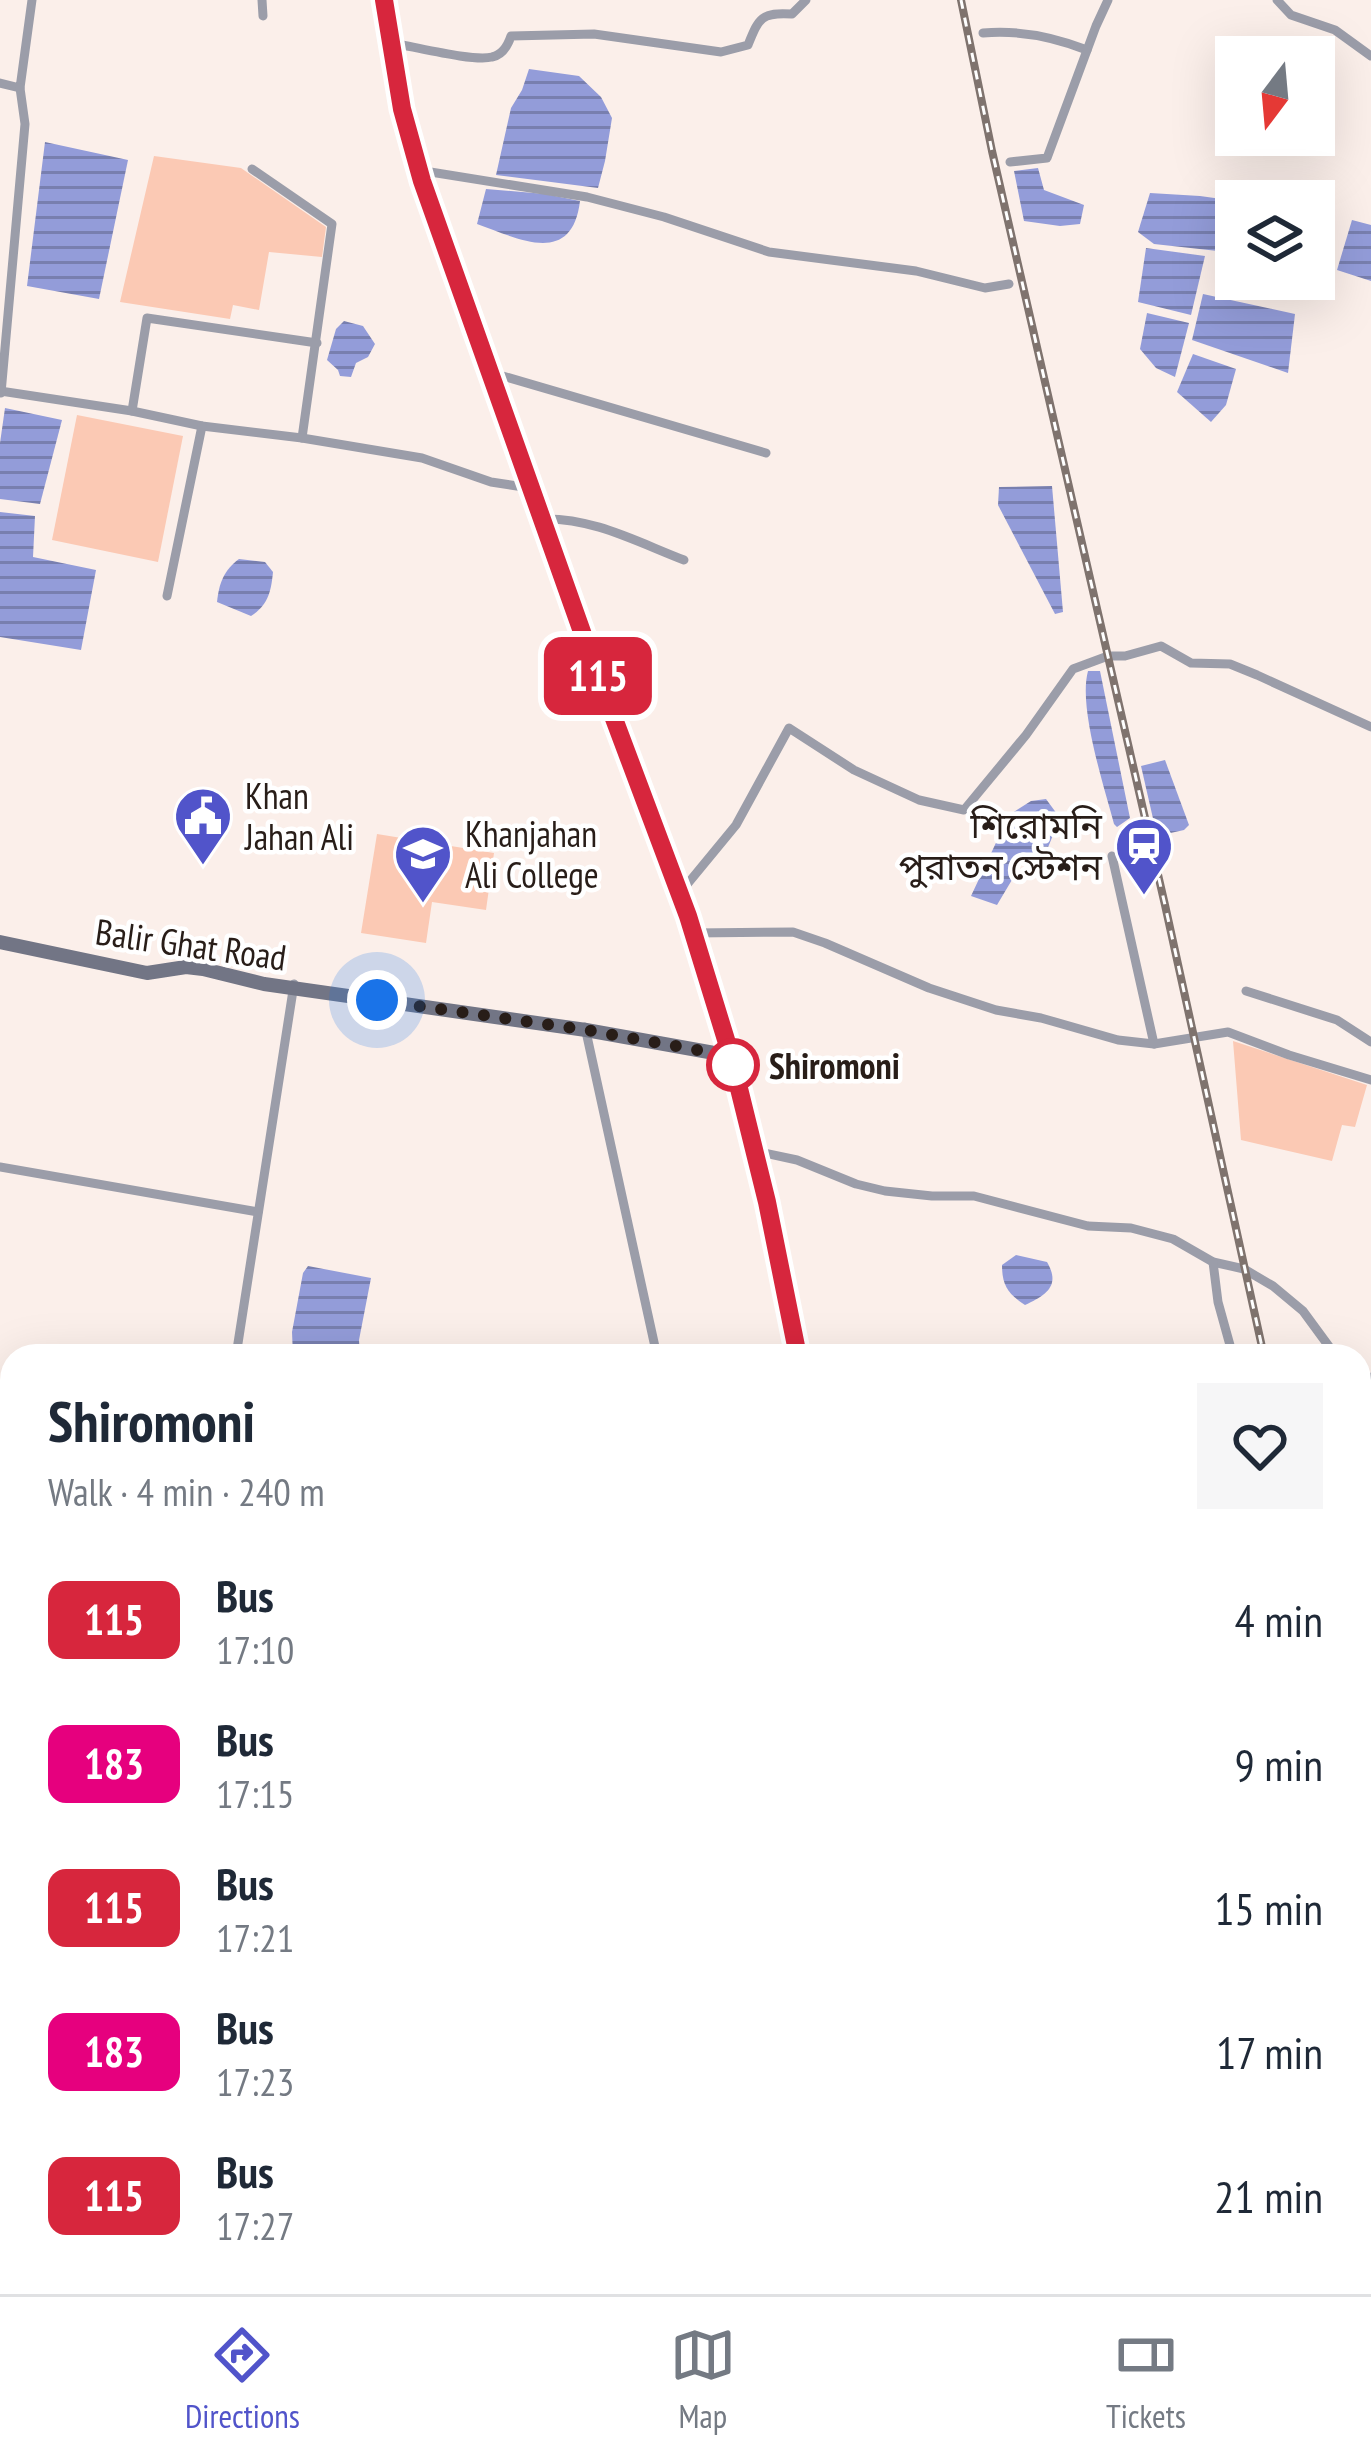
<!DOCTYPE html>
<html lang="en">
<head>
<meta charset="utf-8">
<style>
  body { margin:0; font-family:"PT Sans Narrow","Noto Sans Bengali",sans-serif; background:#f6f6f7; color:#1f2937; height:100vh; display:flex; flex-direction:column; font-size:45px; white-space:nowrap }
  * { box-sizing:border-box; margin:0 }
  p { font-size:39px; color:#747a83 }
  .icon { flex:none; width:66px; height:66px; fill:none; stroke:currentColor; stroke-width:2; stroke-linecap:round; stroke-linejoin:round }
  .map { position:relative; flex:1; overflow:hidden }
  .panel { position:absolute; left:0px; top:1344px; width:1371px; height:951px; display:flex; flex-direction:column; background:#fff; border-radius:36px 36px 0 0; box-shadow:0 12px 48px #0002 }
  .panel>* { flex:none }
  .badge { padding:0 24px; border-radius:18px; font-size:42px; line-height:78px }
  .needle { width:78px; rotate:196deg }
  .tools { position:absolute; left:1215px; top:36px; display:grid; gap:24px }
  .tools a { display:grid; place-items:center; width:120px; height:120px; border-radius:0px; background:#fff; box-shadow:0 12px 48px #0002; font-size:60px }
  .you { position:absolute; width:60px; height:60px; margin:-30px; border:9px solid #fff; border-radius:50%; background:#1a73e8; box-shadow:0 0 0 18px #1a73e833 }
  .map>.badge { position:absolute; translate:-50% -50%; box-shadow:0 0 0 6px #fff }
  .round { display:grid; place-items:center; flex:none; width:126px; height:126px; border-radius:0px; background:#f6f6f7 }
  .head { display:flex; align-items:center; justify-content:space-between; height:204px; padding:0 48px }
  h1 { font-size:57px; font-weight:800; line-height:90px }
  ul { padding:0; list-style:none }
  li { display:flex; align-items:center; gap:36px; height:144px; padding:0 48px }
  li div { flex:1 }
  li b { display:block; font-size:45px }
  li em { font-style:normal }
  li .badge { min-width:132px; font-weight:700; text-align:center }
  .tab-bar { display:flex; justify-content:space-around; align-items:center; height:168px; border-top:3px solid #e0e1e3; background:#fff; font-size:33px; color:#747a83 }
  .tab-bar a { display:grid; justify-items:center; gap:6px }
  .tab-bar .on { color:#5154ca }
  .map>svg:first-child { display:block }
  .green { fill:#fbc9b4 }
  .water { fill:url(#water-rules) }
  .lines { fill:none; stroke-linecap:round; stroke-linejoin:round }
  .street { stroke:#9b9da9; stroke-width:9 }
  .secondary { stroke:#727585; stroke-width:14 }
  .highway { stroke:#3d4056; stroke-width:16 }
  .rail-casing { stroke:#7f736e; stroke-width:8 }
  .rail { stroke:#fff; stroke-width:3; stroke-dasharray:9; stroke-linecap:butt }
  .line-casing { stroke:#fff; stroke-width:27 }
  .line { stroke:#d7263d; stroke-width:18 }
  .walk { stroke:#281d18; stroke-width:12; stroke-dasharray:0 21.6 }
  .stop-dot { fill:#fff; stroke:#d7263d; stroke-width:6 }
  .labels { text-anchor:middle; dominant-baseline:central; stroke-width:9; stroke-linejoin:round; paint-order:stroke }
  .poi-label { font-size:36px; fill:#281d18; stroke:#fff; text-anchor:start }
  .street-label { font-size:36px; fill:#281d18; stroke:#fff }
  .stop-label { font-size:36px; font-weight:bold; fill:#281d18; stroke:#fff; text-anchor:start }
</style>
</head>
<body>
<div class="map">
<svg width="1371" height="2294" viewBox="0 0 1371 2294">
  <defs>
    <pattern id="water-rules" width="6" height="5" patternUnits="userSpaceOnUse" patternTransform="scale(3)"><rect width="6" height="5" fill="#939cd9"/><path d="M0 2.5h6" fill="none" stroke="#787faf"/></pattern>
  </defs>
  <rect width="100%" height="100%" fill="#fbefea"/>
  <g class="green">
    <polygon points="154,156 241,168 326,227 322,257 269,252 259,310 233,305 230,319 120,302"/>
    <polygon points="77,415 183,436 158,562 52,540"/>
    <polygon points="377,834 494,853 486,910 432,902 426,943 361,933"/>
    <polygon points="1233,1041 1367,1085 1355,1127 1342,1125 1332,1161 1241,1140"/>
  </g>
  <g class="water">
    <polygon points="529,69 579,76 601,97 612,118 605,161 598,188 496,175 511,108 522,90"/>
    <polygon points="45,142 128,160 99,299 27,286"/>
    <polygon points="1038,168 1044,190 1084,205 1080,224 1060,226 1024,221 1014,171"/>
    <path d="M486,189l59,5 35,7c-8,66 -61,38 -103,23z"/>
    <polygon points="1150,193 1200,196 1236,201 1236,253 1154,244 1138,232"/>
    <polygon points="1352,220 1371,225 1371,281 1337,270"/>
    <polygon points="1146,248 1205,256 1191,315 1138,302"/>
    <polygon points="1203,294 1295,314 1288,373 1192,340"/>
    <polygon points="1147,313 1189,323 1175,377 1156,368 1140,349"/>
    <polygon points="344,321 363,326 375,344 368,357 356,363 351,377 340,376 338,370 327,360 336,329"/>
    <polygon points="1193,354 1236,369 1226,405 1211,422 1177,392"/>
    <polygon points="5,408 62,420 40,504 0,499 0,443"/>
    <polygon points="1052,486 1063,612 1055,614 998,505 999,487"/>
    <polygon points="0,512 35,516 33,557 96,570 81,650 0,637"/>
    <path d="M239,559l26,3 8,10c-2,20 -5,33 -22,44l-34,-14c2,-19 7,-32 22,-43z"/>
    <path d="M1088,671h12l30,147 -13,9 -3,-3c-10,-38 -36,-117 -26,-153z"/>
    <polygon points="1165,760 1189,825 1184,830 1157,836 1141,766"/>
    <polygon points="1046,799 1060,818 1040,867 1022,863 997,905 971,896 1009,815 1031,801"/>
    <path d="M1016,1255l31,7c14,24 -1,33 -22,43 -17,-11 -23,-20 -23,-40z"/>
    <polygon points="308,1266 371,1278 359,1340 360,1356 293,1356 292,1332 303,1273"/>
    <polygon points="1359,1976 1371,2013 1371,2239 1359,2184"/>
  </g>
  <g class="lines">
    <g class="street">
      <polyline points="262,0 263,16"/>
      <polyline points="1277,0 1291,15 1335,30 1371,56"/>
      <path d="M983,33c35,-3 71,4 104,17"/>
      <path d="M391,43c22,3 82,19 101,14 10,-2 16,-12 19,-21l83,-2 127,18 27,-7c11,-27 13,-33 44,-31l14,-14"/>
      <polyline points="0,83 20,88 32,0"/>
      <polyline points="1010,162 1047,158 1096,26 1108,0"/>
      <polyline points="252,169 332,224 302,438"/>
      <polyline points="418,170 587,197 664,217 769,252 916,271 985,288 1009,284"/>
      <polyline points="489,372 766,453"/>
      <polyline points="0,391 132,411 202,426 302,438 422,458 491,482 530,488"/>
      <polyline points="1,393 25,124 20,88"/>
      <polyline points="132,411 147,318 317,343"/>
      <path d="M541,519c51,-2 96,23 143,41"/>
      <polyline points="167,596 202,426"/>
      <polyline points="1112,856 1154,1044"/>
      <polyline points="680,893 736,825 789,728 854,770 919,800 964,810 1026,735 1073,669 1108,656 1125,656 1161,646 1191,663 1230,664 1257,675 1371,727"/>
      <polyline points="694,933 793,932 825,943 929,988 996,1010 1041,1018 1118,1040 1154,1044 1228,1032 1289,1055 1371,1080"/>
      <polyline points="1246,991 1337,1020 1371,1042"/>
      <polyline points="585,1027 657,1356"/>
      <polyline points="755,1151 797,1160 856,1184 885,1191 932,1196 974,1196 1088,1226 1131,1228 1173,1239 1213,1262 1244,1269 1273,1286 1303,1311 1336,1356"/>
      <polyline points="0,1167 258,1212"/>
      <polyline points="1213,1262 1218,1302 1233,1356"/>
      <polyline points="236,1356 294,984"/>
      <polyline points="1359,1372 1371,1378"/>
      <polyline points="1359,1544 1371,1549"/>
      <polyline points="0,1697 12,1699"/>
      <polyline points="1359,1841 1371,1843"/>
      <polyline points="0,1955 12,1957"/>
      <polyline points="0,2163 12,2166"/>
      <polyline points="73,2283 88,2294"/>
      <polyline points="584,2283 593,2294"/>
      <polyline points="481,2294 485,2283"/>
      <polyline points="671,2294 675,2283"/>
      <polyline points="1176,2294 1177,2283"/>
    </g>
    <polyline class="secondary" points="0,942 147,973 186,967 203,969 264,984 586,1030 731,1056"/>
    <g class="highway">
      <polyline points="384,0 402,109 421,181 592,660 689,916 731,1056 767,1202 798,1356"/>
      <polyline points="932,2283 933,2294"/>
    </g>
    <g class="rail-casing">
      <g id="rail">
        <polyline points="961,0 992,151 1165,905 1264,1356"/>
        <polyline points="1359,1783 1371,1837"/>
      </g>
    </g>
    <use href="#rail" class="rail"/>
  </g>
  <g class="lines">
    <g class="line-casing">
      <polyline id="line" points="384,0 402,109 422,181 592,660 688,916 731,1056 767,1202 798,1356"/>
    </g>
    <use href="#line" class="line"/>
    <polyline class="walk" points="377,1000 586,1030 731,1056 733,1065"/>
  </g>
  <defs>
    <g id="civic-pin" transform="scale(3)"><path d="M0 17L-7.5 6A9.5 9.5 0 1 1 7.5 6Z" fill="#5154ca" stroke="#fff"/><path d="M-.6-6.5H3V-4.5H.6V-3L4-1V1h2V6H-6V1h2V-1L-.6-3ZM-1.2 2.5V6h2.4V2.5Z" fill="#fff"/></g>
    <g id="station-pin" transform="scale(3)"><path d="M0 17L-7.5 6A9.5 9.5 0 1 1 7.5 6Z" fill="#5154ca" stroke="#fff"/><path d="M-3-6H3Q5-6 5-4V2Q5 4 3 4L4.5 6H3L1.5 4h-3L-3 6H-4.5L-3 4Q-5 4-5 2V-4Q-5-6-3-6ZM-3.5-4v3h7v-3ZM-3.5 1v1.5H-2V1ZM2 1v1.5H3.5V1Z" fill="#fff"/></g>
    <g id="university-pin" transform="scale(3)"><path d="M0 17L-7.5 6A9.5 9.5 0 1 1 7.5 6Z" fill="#5154ca" stroke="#fff"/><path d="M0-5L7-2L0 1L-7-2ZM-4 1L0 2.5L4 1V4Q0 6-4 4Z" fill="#fff"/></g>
  </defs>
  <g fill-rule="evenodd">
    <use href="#civic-pin" x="203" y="816"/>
    <use href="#station-pin" x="1144" y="846"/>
    <use href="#university-pin" x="423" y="854"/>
  </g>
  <circle class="stop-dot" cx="733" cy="1065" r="24"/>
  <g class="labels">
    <g class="poi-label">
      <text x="245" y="795">Khan<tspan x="245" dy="41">Jahan Ali</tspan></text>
      <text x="1102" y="825" text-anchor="end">শিরোমনি<tspan x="1102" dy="41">পুরাতন স্টেশন</tspan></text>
      <text x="465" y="833">Khanjahan<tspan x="465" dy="41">Ali College</tspan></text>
    </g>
    <g class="street-label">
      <text transform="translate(191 944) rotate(8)">Balir Ghat Road</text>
    </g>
    <g class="stop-label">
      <text x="769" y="1065">Shiromoni</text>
    </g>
  </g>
</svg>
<div class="tools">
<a><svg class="needle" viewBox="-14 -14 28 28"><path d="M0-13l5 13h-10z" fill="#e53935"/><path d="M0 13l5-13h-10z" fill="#747a83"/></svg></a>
<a><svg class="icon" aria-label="layers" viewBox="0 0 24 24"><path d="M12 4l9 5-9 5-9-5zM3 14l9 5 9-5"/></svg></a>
</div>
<div class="you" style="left:377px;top:1000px"></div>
<b class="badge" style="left:598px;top:676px;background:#d7263d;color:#fff">115</b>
<section class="panel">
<div class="head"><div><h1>Shiromoni</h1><p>Walk · 4 min · 240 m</p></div><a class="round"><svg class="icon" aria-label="heart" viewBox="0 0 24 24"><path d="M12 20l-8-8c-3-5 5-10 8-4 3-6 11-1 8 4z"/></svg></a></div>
<ul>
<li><span class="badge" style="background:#d7263d;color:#fff">115</span><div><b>Bus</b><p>17:10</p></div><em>4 min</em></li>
<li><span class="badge" style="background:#e6007e;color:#fff">183</span><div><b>Bus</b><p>17:15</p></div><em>9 min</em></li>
<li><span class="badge" style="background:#d7263d;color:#fff">115</span><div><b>Bus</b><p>17:21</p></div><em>15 min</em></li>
<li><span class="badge" style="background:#e6007e;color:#fff">183</span><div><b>Bus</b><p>17:23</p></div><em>17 min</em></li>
<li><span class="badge" style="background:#d7263d;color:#fff">115</span><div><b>Bus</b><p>17:27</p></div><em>21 min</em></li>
</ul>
</section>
</div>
<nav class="tab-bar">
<a class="on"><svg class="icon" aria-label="directions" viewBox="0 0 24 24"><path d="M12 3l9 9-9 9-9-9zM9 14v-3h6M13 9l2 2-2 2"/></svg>Directions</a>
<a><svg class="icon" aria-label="map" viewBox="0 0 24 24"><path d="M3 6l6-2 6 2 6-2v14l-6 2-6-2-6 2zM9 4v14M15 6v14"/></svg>Map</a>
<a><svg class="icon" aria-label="tickets" viewBox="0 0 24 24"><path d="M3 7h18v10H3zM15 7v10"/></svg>Tickets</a>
</nav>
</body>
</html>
